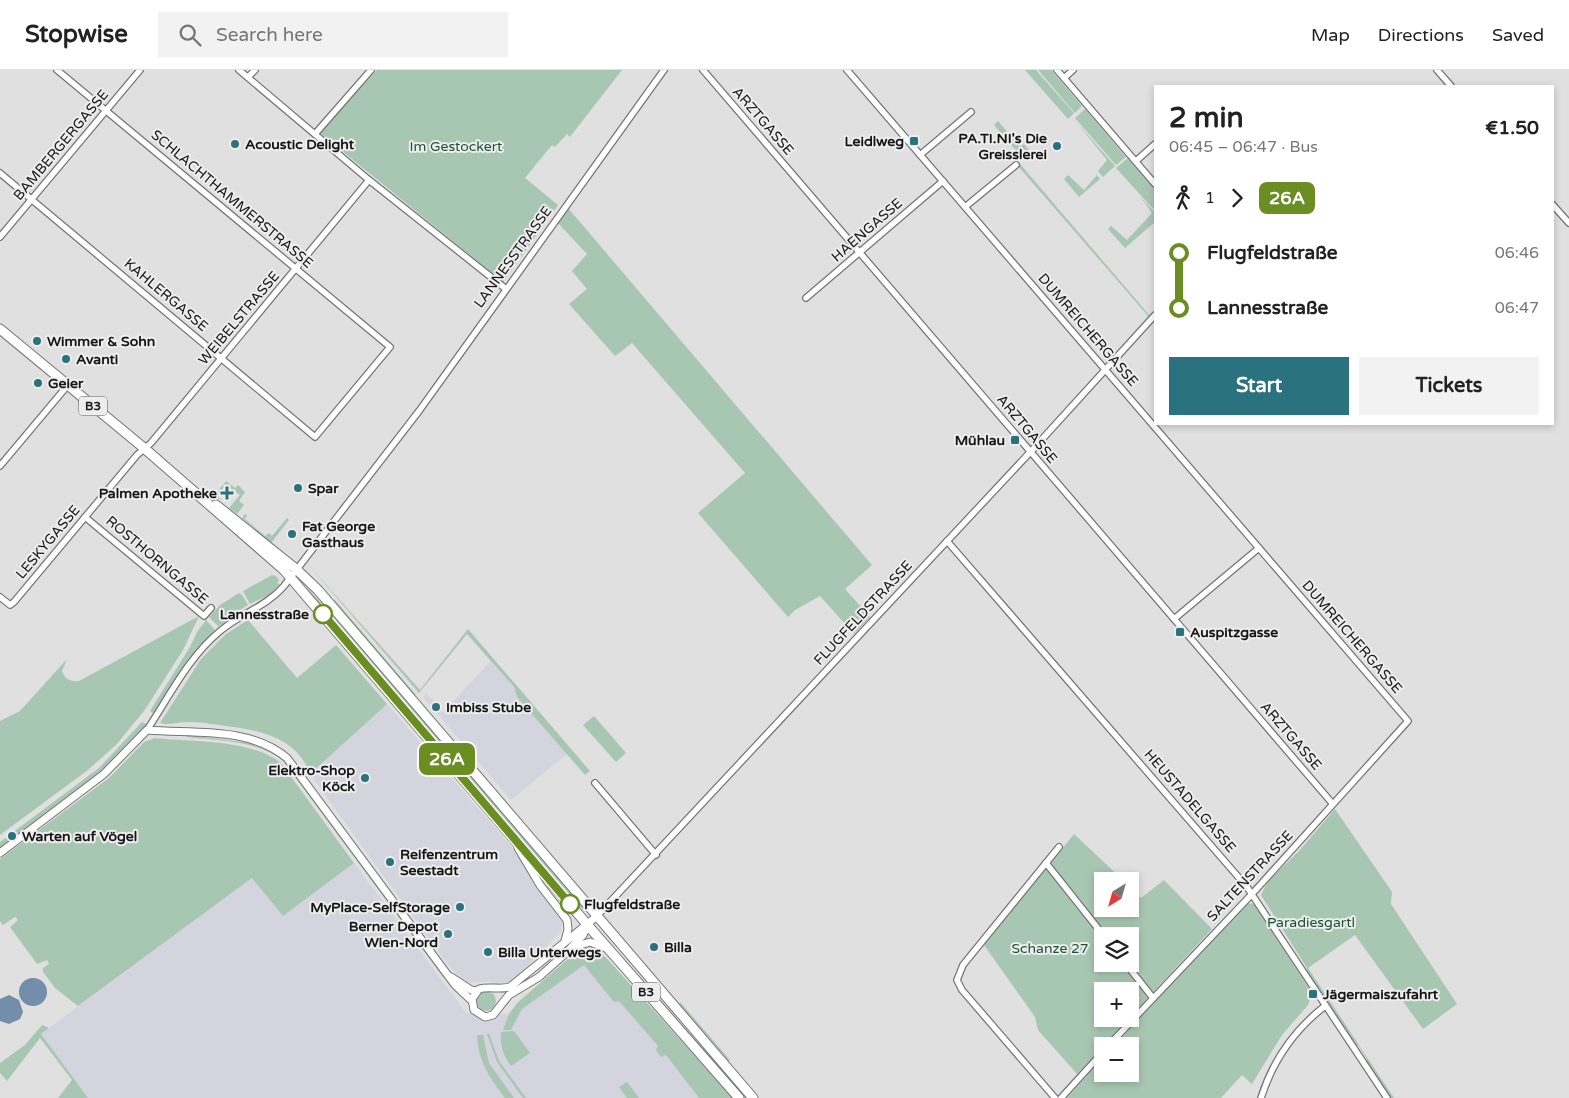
<!DOCTYPE html>
<html lang="en">
<head>
<meta charset="utf-8">
<style>
  body { margin:0; font-family:"Varela Round",sans-serif; background:#f2f2f2; color:#222; height:100vh; display:flex; flex-direction:column; font-size:19px; white-space:nowrap }
  * { box-sizing:border-box; margin:0 }
  p { font-size:16px; color:#767676 }
  .icon { flex:none; width:28px; height:28px; fill:none; stroke:currentColor; stroke-width:2; stroke-linecap:round; stroke-linejoin:round }
  .map { position:relative; flex:1; overflow:hidden }
  .drawer { position:absolute; left:1154px; top:15px; width:400px; height:340px; display:flex; flex-direction:column; background:#fff; border-radius:0px; box-shadow:0 2px 8px #0003 }
  .drawer>* { flex:none }
  .badge { padding:0 10px; border-radius:8px; font-size:18px; line-height:32px }
  .needle { width:32px; rotate:217deg }
  .fabs { position:absolute; left:1094px; top:802px; display:grid; gap:10px }
  .fabs a { display:grid; place-items:center; width:45px; height:45px; border-radius:0px; background:#fff; box-shadow:0 2px 8px #0003; font-size:25px }
  .map>.badge { position:absolute; translate:-50% -50%; box-shadow:0 0 0 2px #fff }
  .legs { display:flex; align-items:center; gap:8px; height:55px; padding:0 15px; font-size:16px }
  .legs p { margin-inline-start:auto }
  .headline { display:flex; align-items:center; justify-content:space-between; height:85px; padding:0 15px }
  h1 { font-size:28px; font-weight:700; line-height:38px }
  .primary-button { display:flex; gap:10px; margin-top:auto; padding:10px 15px }
  .primary-button a { flex:1; height:58px; border-radius:0px; background:#2a727d; color:#fff; font-size:20px; font-weight:700; line-height:58px; text-align:center }
  .primary-button a+a { background:#f2f2f2; color:#222 }
  ul { padding:0 15px; list-style:none }
  li { display:flex; align-items:center; gap:18px; height:55px; font-size:19px }
  li i { display:grid; place-items:center; width:8px; height:100%; margin:0 6px; background:currentColor }
  li i::after { content:''; width:12px; height:12px; margin:-6px; border:4px solid; border-radius:50%; background:#fff }
  li p { margin-inline-start:auto }
  li:first-child i { background:linear-gradient(#0000 50%,currentColor 0) }
  li:last-child i { background:linear-gradient(currentColor 50%,#0000 0) }
  header { display:flex; align-items:center; gap:30px; box-sizing:border-box; height:70px; padding:0 25px; background:#fff; border-bottom:1px solid #e0e0e0 }
  header strong { font-size:24px }
  nav { display:flex; gap:28px; margin-inline-start:auto; font-size:18px }
  .search { width:350px; height:45px; background:#f2f2f2; display:flex; align-items:center; gap:12px; box-sizing:border-box; padding:0 18px; border-radius:0px; color:#767676; font-size:19px }
  .map>svg:first-child { display:block }
  .built { fill:#d3d4dd }
  .green { fill:#a8c7b2; fill-rule:evenodd }
  .water { fill:#728eab }
  .lines { fill:none; stroke-linecap:round; stroke-linejoin:round }
  .minor-casing { stroke:#757576; stroke-width:8 }
  .tertiary-casing { stroke:#757576; stroke-width:9 }
  .primary-casing { stroke:#757576; stroke-width:11 }
  .minor { stroke:#fff; stroke-width:5.5 }
  .tertiary { stroke:#fff; stroke-width:7 }
  .primary { stroke:#fff; stroke-width:9 }
  .line-1-casing { stroke:#fff; stroke-width:11 }
  .line-1 { stroke:#6b8e23; stroke-width:8 }
  .poi-dot { fill:#2a727d; stroke:#ededee; stroke-width:2 }
  .stop-1-dot { fill:#fff; stroke:#6b8e23; stroke-width:2.5 }
  .labels { text-anchor:middle; dominant-baseline:central; stroke-width:4; stroke-linejoin:round; paint-order:stroke }
  .shield { fill:#ededee; stroke:#565657; stroke-width:1 }
  .shield-label { font-size:12px; font-weight:bold; fill:#161616 }
  .street-label { font-size:14px; fill:#161616; stroke:#ededee }
  .poi-label { font-size:14px; font-weight:bold; fill:#161616; stroke:#ededee; text-anchor:start }
  .park-label { font-size:14px; fill:#175534; stroke:#ededee }
  .stop-label { font-size:14px; font-weight:bold; fill:#161616; stroke:#ededee; text-anchor:end }
</style>
</head>
<body>
<header>
<strong>Stopwise</strong>
<div class="search"><svg class="icon" aria-label="search" viewBox="0 0 24 24"><circle cx="10" cy="10" r="6"/><path d="M15 15l6 6"/></svg>Search here</div>
<nav><a>Map</a><a>Directions</a><a>Saved</a></nav>
</header>
<div class="map">
<svg width="1569" height="1028" viewBox="0 0 1569 1028">
  <rect width="100%" height="100%" fill="#e0e0e1"/>
  <g class="built">
    <polygon points="491,591 514,618 517,627 567,684 511,730 423,627 426,623 443,642"/>
    <polygon points="387,634 510,775 562,851 561,861 515,909 501,916 489,911 468,913 457,905 443,888 310,704"/>
    <polygon points="354,793 466,943 507,944 579,880 707,1028 88,1028 41,964 252,808 283,846"/>
  </g>
  <g class="green">
    <polygon points="377,0 622,0 570,67 567,64 555,77 552,75 525,108 558,135 503,212 320,63"/>
    <polygon points="1025,0 1036,0 1074,43 1068,49"/>
    <polygon points="1038,0 1051,0 1082,36 1075,43"/>
    <polygon points="1085,39 1126,87 1116,95 1075,48"/>
    <polygon points="1073,48 1115,96 1103,107 1098,101 1107,90"/>
    <polygon points="998,51 1020,77 1024,74 1029,80 1021,86 994,55"/>
    <polygon points="1128,88 1155,120 1155,141 1116,98"/>
    <polygon points="1020,94 1150,246 1149,247 1018,96"/>
    <polygon points="1068,105 1084,120 1097,105 1100,109 1079,127 1064,109"/>
    <polygon points="1140,126 1155,143 1155,152 1125,178 1108,159 1111,156 1127,170 1152,143"/>
    <polygon points="568,138 872,495 845,519 870,547 854,564 820,526 795,540 788,547 698,443 745,403 632,273 615,286 569,234 587,219 572,201 587,184 557,152"/>
    <polygon points="226,411 235,418 238,415 245,422 239,431 244,435 237,444 229,438 240,425 226,415 218,424 220,430 214,426"/>
    <polygon points="245,444 247,445 245,449 265,466 269,463 272,466 287,448 289,450 271,473 242,448"/>
    <polygon points="306,492 420,620 468,559 590,701 585,705 517,627 514,617 467,564 419,623"/>
    <path d="M272,505l4,1 3,4 -2,3 3,1c-10,14 -18,13 -30,20l-7,-13z"/>
    <polygon points="308,519 350,562 587,839 584,841 306,520"/>
    <polygon points="239,523 242,525 248,535 241,539 242,542 218,556 209,547 220,535"/>
    <polygon points="335,530 416,625 413,625 333,532"/>
    <path d="M199,546l-16,34 -39,61 -28,34 -28,25 -88,65v-114l20,-10 47,-52 -5,12c3,8 8,11 17,10z"/>
    <polygon points="206,550 215,560 190,588 154,644 150,641 190,577 197,562"/>
    <path d="M248,550l49,58 39,-33 51,59 -77,70c-13,-37 -51,-44 -85,-48 -13,-2 -25,-4 -38,-4 -9,0 -19,4 -27,1l41,-64 25,-25z"/>
    <polygon points="594,646 626,683 616,692 583,655"/>
    <polygon points="142,652 147,654 145,657 103,701 0,779 0,772 99,698"/>
    <path d="M187,665l70,9 26,14 162,218 -2,1 -160,-216c-26,-21 -64,-20 -96,-24z"/>
    <path d="M155,668c37,4 96,1 126,25l73,100 -71,53 -31,-38 -174,128 -23,-18 -12,-16v-4l6,-4 -2,-4 -10,4 -27,-37 8,-7 -3,-3 -12,8 -3,-4v-62l109,-81 35,-36z"/>
    <polygon points="1335,739 1392,822 1391,834 1457,934 1423,959 1355,865 1308,898 1394,1028 1391,1028 1365,991 1367,989 1358,975 1355,976 1306,900 1307,898 1261,825 1268,811 1299,781"/>
    <path d="M1074,764l50,47h-22v28h28v-22l11,11 23,-18 48,49 -82,88v-26h-28v28h26l-51,55 -39,-44 -3,-13 -51,-72zM1102,866h28v28h-28z"/>
    <polygon points="1246,833 1254,834 1312,923 1308,935 1282,965 1252,1014 1242,1005 1221,1028 1067,1028 1102,989 1102,1004 1130,1004 1130,976 1114,976"/>
    <polygon points="592,877 598,880 610,892 733,1028 699,1028 666,985 661,987 656,980 658,976 619,931 614,932 584,895 522,939 511,960 503,960 508,946 517,933 577,881"/>
    <circle cx="486" cy="931" r="10"/>
    <polygon points="680,932 730,990 728,992 679,935"/>
    <polygon points="42,955 49,958 41,964 88,1028 58,1028 72,1010 40,968 7,1011 0,1003 0,993 25,975"/>
    <path d="M514,961l16,22 -19,13c-8,-10 -11,-21 -10,-34z"/>
    <polygon points="487,964 489,964 499,991 526,1028 523,1028 497,992"/>
    <path d="M477,965h6l6,28 25,35h-9c-15,-20 -27,-37 -28,-63z"/>
    <polygon points="698,972 750,1028 745,1028 697,974"/>
    <polygon points="627,1012 639,1028 627,1028 619,1017"/>
  </g>
  <g class="water">
    <circle cx="33" cy="922" r="14"/>
    <polygon points="9,925 19,930 23,942 20,949 9,954 0,951 0,929"/>
  </g>
  <g class="lines">
    <g class="minor-casing">
      <g id="minor">
        <polyline points="239,0 369,110 506,219"/>
        <polyline points="703,0 1332,733"/>
        <polyline points="847,0 1408,651 1252,824 1108,976"/>
        <polyline points="1057,0 1155,114"/>
        <polyline points="1437,0 1451,16"/>
        <polyline points="248,7 255,0"/>
        <polyline points="1064,8 1073,0"/>
        <polyline points="315,64 371,0"/>
        <polyline points="920,85 971,42"/>
        <polyline points="1136,91 1155,74"/>
        <polyline points="0,103 315,367 390,277 57,0"/>
        <polyline points="1552,134 1569,153"/>
        <polyline points="965,137 1016,95"/>
        <polyline points="0,167 140,0"/>
        <polyline points="806,228 943,111"/>
        <polyline points="0,396 68,315"/>
        <polyline points="85,447 204,546 211,538"/>
        <polyline points="947,471 1247,817 1387,1028"/>
        <polyline points="0,527 10,535 14,532 137,385 151,373 369,110"/>
        <polyline points="1174,549 1259,478"/>
        <path d="M147,660c22,-33 41,-72 72,-98 20,-18 47,-25 65,-46l135,-175 245,-341"/>
        <polyline points="595,713 656,785"/>
        <polyline points="1046,793 1104,866"/>
        <polyline points="596,847 1035,377 1155,245"/>
        <polyline points="1126,894 1153,928"/>
        <polyline points="1055,1028 962,920 957,910 963,895 1059,777"/>
        <polyline points="1061,1028 1102,983"/>
        <path d="M1261,1028c12,-38 33,-68 64,-92"/>
      </g>
    </g>
    <g class="tertiary-casing">
      <g id="tertiary">
        <polyline points="518,778 540,815 567,850 568,859 565,871"/>
        <path d="M0,783l104,-79 43,-44c45,4 102,-4 140,28l168,227 17,16"/>
        <path d="M588,855l-5,10 -17,18 -27,24 -30,18 -16,20 -8,2 -11,-7 -2,-11 7,-10c10,-3 20,1 31,-2l86,-70"/>
        <polyline points="574,877 590,872 606,878"/>
        <polyline points="451,907 471,920 477,921"/>
      </g>
    </g>
    <g class="primary-casing">
      <g id="primary">
        <polyline points="0,259 144,378 284,500 591,859 739,1028"/>
        <polyline points="216,435 296,499 318,520 753,1028"/>
      </g>
    </g>
    <use href="#minor" class="minor"/>
    <use href="#tertiary" class="tertiary"/>
    <use href="#primary" class="primary"/>
  </g>
  <g class="lines">
    <g class="line-1-casing">
      <polyline id="line-1" points="323,544 570,834"/>
    </g>
    <use href="#line-1" class="line-1"/>
  </g>
  <g class="poi-dot">
    <rect x="909" y="66" width="10" height="10" rx="2.5"/>
    <circle cx="235" cy="74" r="5"/>
    <circle cx="1057" cy="76" r="5"/>
    <circle cx="37" cy="271" r="5"/>
    <circle cx="66" cy="289" r="5"/>
    <circle cx="38" cy="313" r="5"/>
    <rect x="1010" y="365" width="10" height="10" rx="2.5"/>
    <circle cx="298" cy="418" r="5"/>
    <path d="M224.5 415.5h5v5h5v5h-5v5h-5v-5h-5v-5h5z"/>
    <circle cx="292" cy="464" r="5"/>
    <rect x="1175" y="557" width="10" height="10" rx="2.5"/>
    <circle cx="436" cy="637" r="5"/>
    <circle cx="365" cy="708" r="5"/>
    <circle cx="12" cy="766" r="5"/>
    <circle cx="390" cy="792" r="5"/>
    <circle cx="460" cy="837" r="5"/>
    <circle cx="448" cy="864" r="5"/>
    <circle cx="654" cy="877" r="5"/>
    <circle cx="488" cy="882" r="5"/>
    <rect x="1308" y="919" width="10" height="10" rx="2.5"/>
  </g>
  <g class="stop-1-dot">
    <circle cx="323" cy="544" r="9"/>
    <circle cx="570" cy="834" r="9"/>
  </g>
  <g class="labels">
    <g class="shield">
      <rect x="79" y="326.5" width="28" height="19" rx="4"/>
      <rect x="632" y="912.5" width="28" height="19" rx="4"/>
    </g>
    <g class="shield-label">
      <text x="93" y="336">B3</text>
      <text x="646" y="922">B3</text>
    </g>
    <g class="street-label">
      <text transform="translate(763 51) rotate(49)">ARZTGASSE</text>
      <text transform="translate(61 75) rotate(-50)">BAMBERGERGASSE</text>
      <text transform="translate(232 129) rotate(40)">SCHLACHTHAMMERSTRASSE</text>
      <text transform="translate(867 160) rotate(-41)">HAENGASSE</text>
      <text transform="translate(513 187) rotate(-54)">LANNESSTRASSE</text>
      <text transform="translate(166 225) rotate(40)">KAHLERGASSE</text>
      <text transform="translate(239 248) rotate(-50)">WEIBELSTRASSE</text>
      <text transform="translate(1088 260) rotate(49)">DUMREICHERGASSE</text>
      <text transform="translate(1027 359) rotate(50)">ARZTGASSE</text>
      <text transform="translate(48 472) rotate(-50)">LESKYGASSE</text>
      <text transform="translate(157 490) rotate(40)">ROSTHORNGASSE</text>
      <text transform="translate(863 543) rotate(-47)">FLUGFELDSTRASSE</text>
      <text transform="translate(1352 567) rotate(49)">DUMREICHERGASSE</text>
      <text transform="translate(1291 666) rotate(49)">ARZTGASSE</text>
      <text transform="translate(1190 731) rotate(49)">HEUSTADELGASSE</text>
      <text transform="translate(1250 806) rotate(-47)">SALTENSTRASSE</text>
    </g>
    <g class="poi-label">
      <text x="1047" y="68" text-anchor="end">PA.TI.NI's Die<tspan x="1047" dy="16">Greisslerei</tspan></text>
      <text x="904" y="71" text-anchor="end">Leidlweg</text>
      <text x="245" y="74">Acoustic Delight</text>
      <text x="47" y="271">Wimmer &amp; Sohn</text>
      <text x="76" y="289">Avanti</text>
      <text x="48" y="313">Geier</text>
      <text x="1005" y="370" text-anchor="end">Mühlau</text>
      <text x="308" y="418">Spar</text>
      <text x="217" y="423" text-anchor="end">Palmen Apotheke</text>
      <text x="302" y="456">Fat George<tspan x="302" dy="16">Gasthaus</tspan></text>
      <text x="1190" y="562">Auspitzgasse</text>
      <text x="446" y="637">Imbiss Stube</text>
      <text x="355" y="700" text-anchor="end">Elektro-Shop<tspan x="355" dy="16">Köck</tspan></text>
      <text x="22" y="766">Warten auf Vögel</text>
      <text x="400" y="784">Reifenzentrum<tspan x="400" dy="16">Seestadt</tspan></text>
      <text x="450" y="837" text-anchor="end">MyPlace-SelfStorage</text>
      <text x="438" y="856" text-anchor="end">Berner Depot<tspan x="438" dy="16">Wien-Nord</tspan></text>
      <text x="664" y="877">Billa</text>
      <text x="498" y="882">Billa Unterwegs</text>
      <text x="1323" y="924">Jägermaiszufahrt</text>
    </g>
    <g class="park-label">
      <text x="456" y="76">Im Gestockert</text>
      <text x="1311" y="852">Paradiesgartl</text>
      <text x="1050" y="878">Schanze 27</text>
    </g>
    <g class="stop-label">
      <text x="309" y="544">Lannesstraße</text>
      <text x="584" y="834" text-anchor="start">Flugfeldstraße</text>
    </g>
  </g>
</svg>
<div class="fabs">
<a><svg class="needle" viewBox="-14 -14 28 28"><path d="M0-13l5 13h-10z" fill="#e53935"/><path d="M0 13l5-13h-10z" fill="#767676"/></svg></a>
<a><svg class="icon" aria-label="layers" viewBox="0 0 24 24"><path d="M12 4l9 5-9 5-9-5zM3 14l9 5 9-5"/></svg></a>
<a>+</a>
<a>−</a>
</div>
<b class="badge" style="left:447px;top:689px;background:#6b8e23;color:#fff">26A</b>
<section class="drawer">
<div class="headline"><div><h1>2 min</h1><p>06:45 – 06:47 · Bus</p></div><b>€1.50</b></div>
<div class="legs"><svg class="icon" aria-label="walk" viewBox="0 0 24 24"><circle cx="13" cy="4" r="2"/><path d="M13 8l-2 6 4 7M11 14l-3 7M7 12l3-4h3l4 4"/></svg>1<svg class="icon" aria-label="forward" viewBox="0 0 24 24"><path d="M9 5l7 7-7 7"/></svg><b class="badge" style="background:#6b8e23;color:#fff">26A</b></div>
<ul>
<li><i style="color:#6b8e23"></i><b>Flugfeldstraße</b><p>06:46</p></li>
<li><i style="color:#6b8e23"></i><b>Lannesstraße</b><p>06:47</p></li>
</ul>
<div class="primary-button"><a>Start</a><a>Tickets</a></div>
</section>
</div>
</body>
</html>
